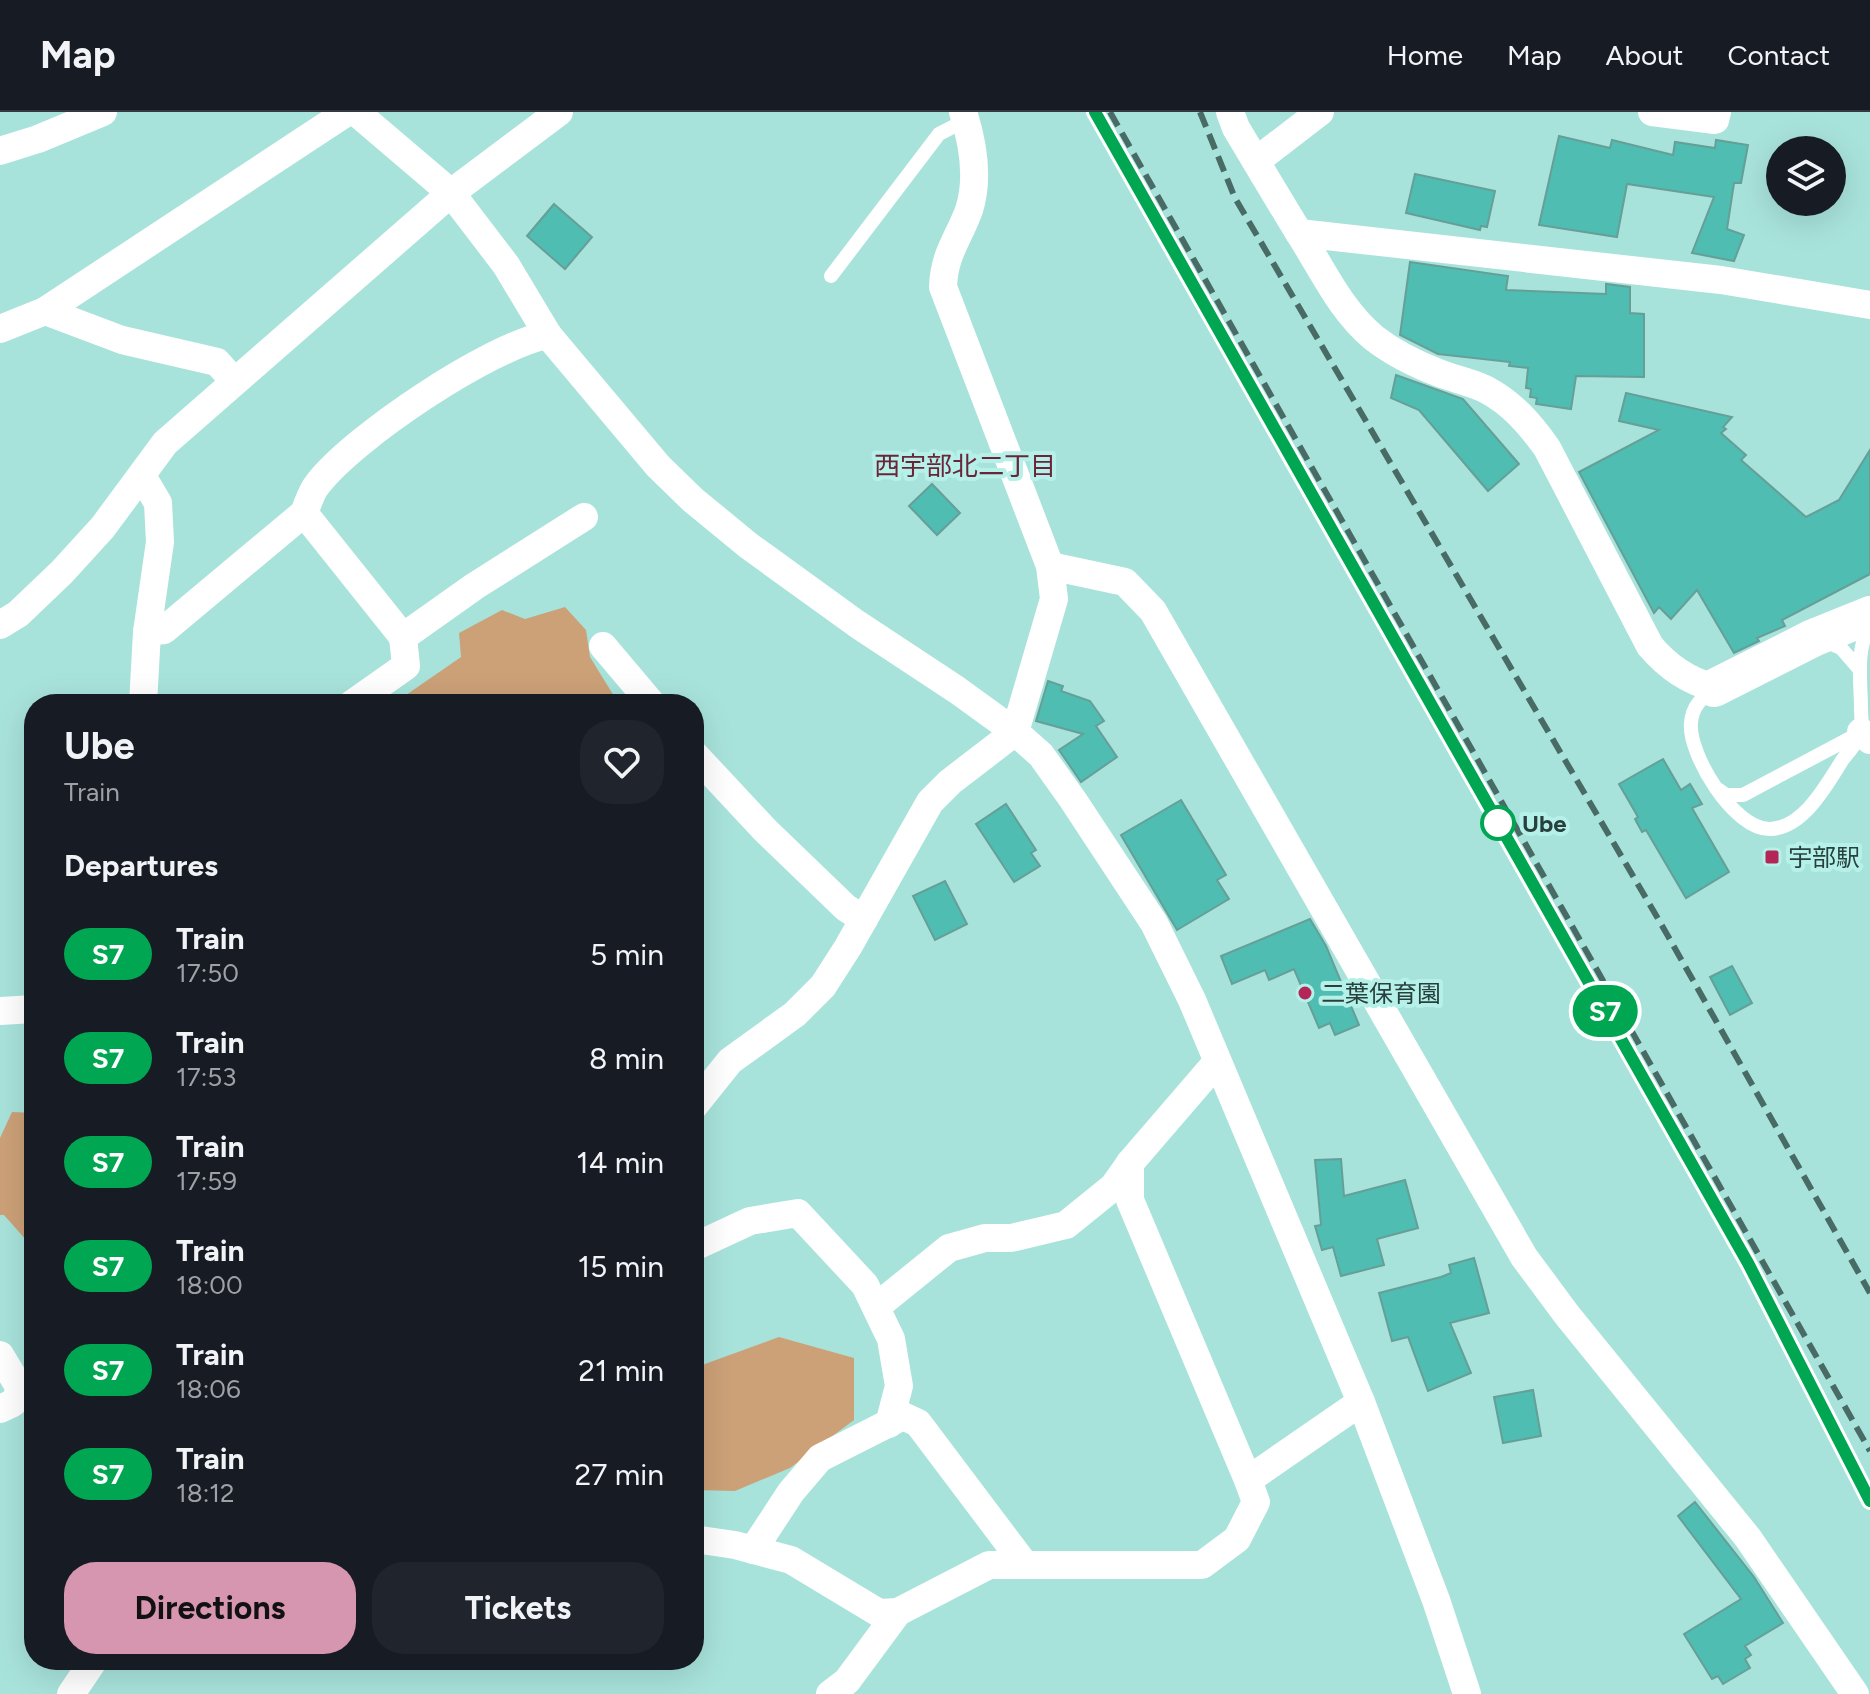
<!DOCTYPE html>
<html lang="en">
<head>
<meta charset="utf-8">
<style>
  body { margin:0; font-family:Figtree,"Noto Sans JP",sans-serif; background:#20242c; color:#f1f3f6; height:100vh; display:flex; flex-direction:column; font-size:30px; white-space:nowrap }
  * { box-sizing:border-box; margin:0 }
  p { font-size:26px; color:#9ea1a6 }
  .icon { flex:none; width:44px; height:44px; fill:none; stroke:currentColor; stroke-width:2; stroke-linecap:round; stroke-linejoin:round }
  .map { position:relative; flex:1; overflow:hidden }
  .drawer { position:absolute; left:24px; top:582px; width:680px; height:976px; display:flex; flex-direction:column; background:#171b24; border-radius:32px; box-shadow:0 8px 32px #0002 }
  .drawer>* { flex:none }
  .badge { padding:0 16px; border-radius:26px; font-size:28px; line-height:52px }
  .fabs { position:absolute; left:1766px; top:24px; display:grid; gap:16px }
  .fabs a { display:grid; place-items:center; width:80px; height:80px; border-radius:50%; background:#171b24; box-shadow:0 8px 32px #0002; font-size:40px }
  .map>.badge { position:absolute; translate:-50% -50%; box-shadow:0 0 0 4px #fff }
  h2 { padding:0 40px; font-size:30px; line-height:72px }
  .round { display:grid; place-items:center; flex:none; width:84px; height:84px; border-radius:32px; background:#20242c }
  .overview { display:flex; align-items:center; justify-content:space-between; height:136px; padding:0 40px }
  h1 { font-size:38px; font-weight:700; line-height:60px }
  .primary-button { display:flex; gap:16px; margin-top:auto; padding:16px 40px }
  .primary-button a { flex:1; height:92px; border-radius:32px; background:#d696af; color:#111; font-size:32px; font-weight:700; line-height:92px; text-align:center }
  .primary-button a+a { background:#20242c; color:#f1f3f6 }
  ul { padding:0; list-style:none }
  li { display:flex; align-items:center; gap:24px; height:104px; padding:0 40px }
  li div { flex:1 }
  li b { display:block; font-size:30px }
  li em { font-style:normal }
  li .badge { min-width:88px; font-weight:700; text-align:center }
  header { display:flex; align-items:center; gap:48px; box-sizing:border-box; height:112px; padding:0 40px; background:#171b24; border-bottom:2px solid #363941 }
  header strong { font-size:38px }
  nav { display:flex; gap:44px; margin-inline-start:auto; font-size:28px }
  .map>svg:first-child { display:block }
  .green { fill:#cca178 }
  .building { fill:#4fbdb1; stroke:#659f98; stroke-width:2 }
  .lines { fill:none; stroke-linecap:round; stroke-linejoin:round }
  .service { stroke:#fff; stroke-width:14 }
  .minor { stroke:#fff; stroke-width:28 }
  .secondary { stroke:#fff; stroke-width:38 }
  .rail { stroke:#496b66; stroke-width:6; stroke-dasharray:16 8; stroke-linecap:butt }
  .line-casing { stroke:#fff; stroke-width:18 }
  .line { stroke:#00a651; stroke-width:12 }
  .stop-dot { fill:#fff; stroke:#00a651; stroke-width:4 }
  .poi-dot { fill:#b42558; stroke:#b5f1e8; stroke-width:3 }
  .labels { text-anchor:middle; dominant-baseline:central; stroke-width:8; stroke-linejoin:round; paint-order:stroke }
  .stop-label { font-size:24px; font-weight:bold; fill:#28403d; stroke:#b5f1e8; text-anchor:start }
  .poi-label { font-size:24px; fill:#28403d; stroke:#b5f1e8; text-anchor:start }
  .neighbourhood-label { font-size:26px; fill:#6a2539; stroke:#b5f1e8 }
</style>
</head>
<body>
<header>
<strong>Map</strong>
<nav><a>Home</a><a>Map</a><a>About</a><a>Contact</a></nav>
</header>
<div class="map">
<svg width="1870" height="1582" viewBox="0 0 1870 1582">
  <rect width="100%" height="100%" fill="#a8e3db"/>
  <g class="green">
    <polygon points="565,495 586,518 590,545 617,589 615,592 393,592 461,545 459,521 502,498 525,507"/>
    <polygon points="12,1000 34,1001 34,1137 4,1103 0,1103 0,1026"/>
    <polygon points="779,1225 854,1246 854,1308 790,1356 735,1379 694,1378 694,1256"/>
  </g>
  <g class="building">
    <polygon points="1559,24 1610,36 1612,28 1673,43 1675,30 1715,36 1716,28 1748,33 1741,71 1734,71 1727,117 1744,123 1734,149 1692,141 1714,85 1627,72 1617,125 1539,113"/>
    <polygon points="1415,62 1495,79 1487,115 1481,114 1480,118 1406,101"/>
    <polygon points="554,92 592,125 565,157 527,124"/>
    <polygon points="1410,150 1508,164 1506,178 1606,182 1606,172 1630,175 1630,201 1644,202 1644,265 1576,264 1571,297 1536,292 1537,286 1530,285 1531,277 1526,276 1528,256 1509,254 1510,250 1438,242 1400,223"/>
    <polygon points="1396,263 1463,287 1519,352 1488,379 1419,298 1391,286"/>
    <polygon points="1626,281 1732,305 1723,315 1726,317 1721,321 1746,343 1741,348 1806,405 1839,388 1870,338 1870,462 1782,508 1785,514 1757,526 1759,529 1734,541 1697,478 1671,507 1659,495 1654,501 1579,360 1659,318 1619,309"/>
    <polygon points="932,372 960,401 937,423 909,394"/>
    <polygon points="1048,569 1063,574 1061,579 1090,589 1104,609 1096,614 1117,645 1081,670 1059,638 1083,622 1036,609"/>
    <polygon points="1663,647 1681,678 1690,672 1702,692 1692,696 1729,760 1686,786 1646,718 1642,720 1635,707 1638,705 1619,672"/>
    <polygon points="1181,688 1226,763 1217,768 1229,787 1177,818 1121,723"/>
    <polygon points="1006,692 1036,738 1031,741 1040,754 1014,770 976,712"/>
    <polygon points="945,769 967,812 935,828 913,784"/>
    <polygon points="1310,807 1326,834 1359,913 1335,923 1330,911 1319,916 1294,857 1269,868 1265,858 1232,872 1221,844"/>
    <polygon points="1732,854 1752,891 1730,903 1710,865"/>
    <polygon points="1341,1047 1344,1084 1405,1068 1418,1116 1377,1127 1384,1153 1341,1164 1333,1135 1322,1138 1315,1114 1321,1113 1315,1048"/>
    <polygon points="1474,1146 1489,1201 1450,1211 1471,1261 1428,1279 1408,1225 1392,1229 1379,1181 1441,1165 1451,1161 1449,1153"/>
    <polygon points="1533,1278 1541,1324 1503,1331 1494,1285"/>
    <polygon points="1695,1390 1754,1465 1783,1511 1745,1534 1751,1543 1745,1547 1750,1556 1723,1572 1718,1564 1712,1567 1684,1522 1741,1487 1678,1404"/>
  </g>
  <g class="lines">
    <g class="service">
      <polyline points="831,164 939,22 966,8"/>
      <polyline points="1825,529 1841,536 1860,558"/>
      <path d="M1714,576c-12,10 -22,18 -23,35 -3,31 43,107 79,106 34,-1 57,-45 73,-70 6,-7 14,-16 17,-25 3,-7 1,-17 1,-25 0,-27 -6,-59 9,-84"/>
      <polyline points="1719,678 1726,683 1743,683 1858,622"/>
    </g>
    <g class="minor">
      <polyline points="356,0 451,81 506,153 548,223 658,354 693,388 749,434 857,512 957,578 1015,620 1041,643 1073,688 1154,811 1192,888 1361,1290 1436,1488 1467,1582"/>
      <path d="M1230,0l6,16c24,40 48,81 73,121 19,32 36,65 65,89 18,14 44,27 65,35 15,6 32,9 46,16 27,14 45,35 62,59l103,198c18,21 37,34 64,42"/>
      <polyline points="1652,0 1715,8 1717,0"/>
      <polyline points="0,39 38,27 103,0"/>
      <polyline points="1256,49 1320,0"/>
      <polyline points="1299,121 1721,168 1870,193"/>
      <polyline points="45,199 122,228 217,250 234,269"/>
      <polyline points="0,217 45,199 347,0"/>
      <polyline points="142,364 158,391 160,430 147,520 143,592"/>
      <polyline points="304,401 403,525"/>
      <polyline points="1050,454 1125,470 1153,499 1524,1145 1567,1203 1748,1426 1855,1582"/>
      <polyline points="0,513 18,502 62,460 103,415 165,331 451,81 559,0"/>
      <path d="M147,520l17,-2 140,-117c4,-9 7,-21 13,-28 35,-47 174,-140 231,-150"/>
      <polyline points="603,534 652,592"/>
      <polyline points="352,592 406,554 403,525 475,474 584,405"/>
      <polyline points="1861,620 1870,628"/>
      <polyline points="694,642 765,718 846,796 864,807"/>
      <polyline points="0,899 34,897"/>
      <path d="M694,994l36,-45 65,-47 28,-28 25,-39 82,-145 20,-20 65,-50 39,-133 -4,-33 -107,-279c1,-33 15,-47 26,-77 10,-31 4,-67 -6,-98"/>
      <polyline points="1130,1051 1130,1088 1248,1368"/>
      <polyline points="694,1135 750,1109 798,1101 865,1173 891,1227 899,1274 889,1312"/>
      <polyline points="876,1195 949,1136 985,1126 1011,1126 1066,1113 1113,1075 1130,1051 1217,950"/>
      <polyline points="0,1243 21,1278 13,1291 0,1297"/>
      <polyline points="694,1427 735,1433 791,1448 879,1501 898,1500"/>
      <polyline points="753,1438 791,1380 820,1346 903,1304 918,1311 1025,1453"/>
      <polyline points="71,1582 94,1548"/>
      <polyline points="830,1582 847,1569 898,1500 989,1453 1202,1453 1237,1427 1256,1390 1248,1368 1361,1290"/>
    </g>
    <polyline class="secondary" points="1714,576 1813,526 1870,503"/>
    <g class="rail">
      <polyline points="1095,0 1748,1151 1870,1389"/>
      <polyline points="1110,0 1870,1339"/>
      <polyline points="1200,0 1235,86 1660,810 1870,1181"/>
    </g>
  </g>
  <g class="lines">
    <g class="line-casing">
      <polyline id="line" points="1095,0 1748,1151 1870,1389"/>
    </g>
    <use href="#line" class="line"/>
  </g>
  <circle class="stop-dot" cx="1498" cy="711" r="16"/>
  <g class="poi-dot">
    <rect x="1764" y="737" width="16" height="16" rx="4"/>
    <circle cx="1305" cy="881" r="8"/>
  </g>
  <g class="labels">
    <g class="stop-label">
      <text x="1522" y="711">Ube</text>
    </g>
    <g class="poi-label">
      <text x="1788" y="745">宇部駅</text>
      <text x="1321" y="881">二葉保育園</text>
    </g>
    <g class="neighbourhood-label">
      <text x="965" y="354">西宇部北二丁目</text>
    </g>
  </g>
</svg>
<div class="fabs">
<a><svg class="icon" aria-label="layers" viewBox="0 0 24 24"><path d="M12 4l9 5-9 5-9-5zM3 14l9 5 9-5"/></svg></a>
</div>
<b class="badge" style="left:1605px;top:899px;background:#00a651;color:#fff">S7</b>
<section class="drawer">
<div class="overview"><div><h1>Ube</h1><p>Train</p></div><a class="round"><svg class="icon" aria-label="heart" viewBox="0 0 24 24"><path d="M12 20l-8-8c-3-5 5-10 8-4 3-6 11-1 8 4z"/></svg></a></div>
<h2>Departures</h2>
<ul>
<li><span class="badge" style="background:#00a651;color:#fff">S7</span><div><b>Train</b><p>17:50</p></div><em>5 min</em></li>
<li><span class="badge" style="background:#00a651;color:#fff">S7</span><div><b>Train</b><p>17:53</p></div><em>8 min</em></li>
<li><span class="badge" style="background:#00a651;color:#fff">S7</span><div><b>Train</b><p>17:59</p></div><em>14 min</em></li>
<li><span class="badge" style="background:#00a651;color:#fff">S7</span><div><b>Train</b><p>18:00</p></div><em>15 min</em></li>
<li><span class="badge" style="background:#00a651;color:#fff">S7</span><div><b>Train</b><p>18:06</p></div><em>21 min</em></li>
<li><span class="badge" style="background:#00a651;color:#fff">S7</span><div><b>Train</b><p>18:12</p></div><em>27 min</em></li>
</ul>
<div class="primary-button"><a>Directions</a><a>Tickets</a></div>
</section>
</div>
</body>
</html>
